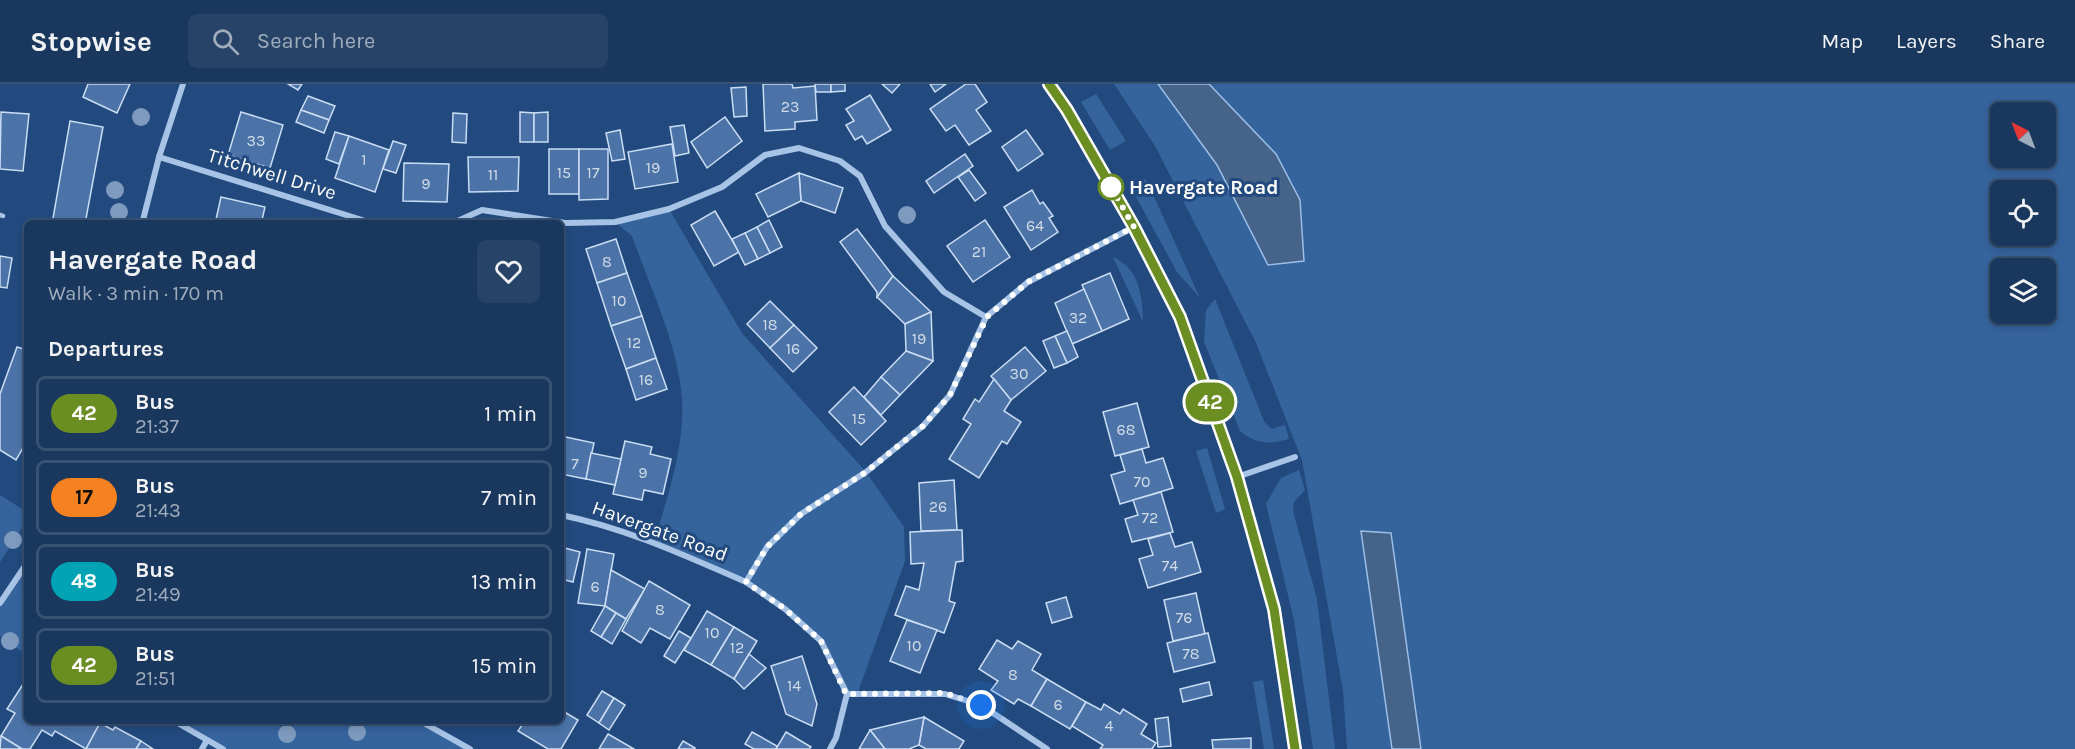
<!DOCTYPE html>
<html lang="en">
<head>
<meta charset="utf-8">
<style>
  body { margin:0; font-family:Karla,sans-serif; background:#274367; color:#f1f3f6; height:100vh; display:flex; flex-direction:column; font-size:22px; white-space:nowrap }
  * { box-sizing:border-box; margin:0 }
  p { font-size:20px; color:#9facbc }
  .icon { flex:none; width:33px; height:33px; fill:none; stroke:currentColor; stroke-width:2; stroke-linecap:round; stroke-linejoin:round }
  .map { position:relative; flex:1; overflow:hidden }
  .sheet { position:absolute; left:24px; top:136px; width:540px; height:504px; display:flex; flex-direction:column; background:#1a385e; border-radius:9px; box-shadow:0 3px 9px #0003,0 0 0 2px #385273 }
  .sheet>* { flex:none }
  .badge { padding:0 12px; border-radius:20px; font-size:21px; line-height:39px }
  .needle { width:39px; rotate:318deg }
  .fabs { position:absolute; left:1990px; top:18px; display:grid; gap:12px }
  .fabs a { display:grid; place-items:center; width:66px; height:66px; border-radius:9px; background:#1a385e; box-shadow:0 3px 9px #0003,0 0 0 2px #385273; font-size:30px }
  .you { position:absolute; width:30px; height:30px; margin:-15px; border:4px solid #fff; border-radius:50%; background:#1a73e8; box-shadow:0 0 0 9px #1a73e833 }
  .map>.badge { position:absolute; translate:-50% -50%; box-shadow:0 0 0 3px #fff }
  h2 { padding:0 24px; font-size:22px; line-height:54px }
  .round { display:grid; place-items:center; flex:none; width:63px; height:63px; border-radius:9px; background:#274367 }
  .summary { display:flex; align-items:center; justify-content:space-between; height:102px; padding:0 24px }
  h1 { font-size:28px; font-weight:700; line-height:45px }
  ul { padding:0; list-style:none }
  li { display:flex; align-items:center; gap:18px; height:75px; margin:0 12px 9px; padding:0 12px; border:3px solid #385273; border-radius:9px }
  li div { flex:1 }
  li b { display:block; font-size:22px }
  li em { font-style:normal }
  li .badge { min-width:66px; font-weight:700; text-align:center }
  header { display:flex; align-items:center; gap:36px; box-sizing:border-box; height:84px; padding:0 30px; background:#1a385e; border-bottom:2px solid #385273 }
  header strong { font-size:28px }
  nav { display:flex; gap:33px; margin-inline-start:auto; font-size:21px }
  .search { width:420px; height:54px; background:#274367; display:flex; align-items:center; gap:15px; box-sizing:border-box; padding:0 21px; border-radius:9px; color:#9facbc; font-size:22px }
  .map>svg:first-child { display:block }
  .green { fill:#35639c; fill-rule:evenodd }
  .water { fill:#466389; stroke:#9bbee7; stroke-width:1.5 }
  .building { fill:#4b73a7; stroke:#caddf5; stroke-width:1.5 }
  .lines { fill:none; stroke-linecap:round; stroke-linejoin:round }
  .lane { stroke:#a7c3e6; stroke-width:4.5 }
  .street { stroke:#a7c3e6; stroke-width:6 }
  .tree { fill:#7e9bbf }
  .line-casing { stroke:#fff; stroke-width:14 }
  .line { stroke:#6b8e23; stroke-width:9 }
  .walk { stroke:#fff; stroke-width:6; stroke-dasharray:0 10.8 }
  .stop-dot { fill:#fff; stroke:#6b8e23; stroke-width:3 }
  .labels { text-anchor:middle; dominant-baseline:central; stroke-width:6; stroke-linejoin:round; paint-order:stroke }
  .number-label { font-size:16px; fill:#d2dce9 }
  .street-label { font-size:20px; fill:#fff; stroke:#224a7e }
  .stop-label { font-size:20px; font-weight:bold; fill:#fff; stroke:#224a7e; text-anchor:start }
</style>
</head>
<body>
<header>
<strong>Stopwise</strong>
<div class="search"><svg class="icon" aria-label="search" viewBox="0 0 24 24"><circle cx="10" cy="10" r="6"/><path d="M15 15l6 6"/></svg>Search here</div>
<nav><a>Map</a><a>Layers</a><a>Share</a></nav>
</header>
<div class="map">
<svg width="2075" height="665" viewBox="0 0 2075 665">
  <rect width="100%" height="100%" fill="#224a7e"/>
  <g class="green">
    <path d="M1114,0h961v665h-728l-4,-58 -41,-231 -46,-117 -101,-197zM2001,28h45v46h-45zM2001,106h45v46h-45zM2001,184h45v46h-45z"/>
    <polygon points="1096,10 1126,57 1110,66 1081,18"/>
    <polygon points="1146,95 1200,214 1177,188 1131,104"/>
    <path d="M669,125l73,124 124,139 38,55 1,34 -48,134 -10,-1 -26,-53 -75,-59 -92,-39c13,-46 31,-95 28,-144 -4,-55 -32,-112 -50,-163l-17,-14z"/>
    <path d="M1113,173c27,12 29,39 30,65z"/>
    <path d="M1215,215l49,122 7,8 14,-4 4,14c-20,5 -32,6 -49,-8l-36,-89 2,-32z"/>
    <polygon points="1207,364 1225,425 1216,429 1196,367"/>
    <polygon points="1299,386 1305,406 1294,418 1293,427 1317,515 1335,665 1313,665 1294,536 1266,420 1281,394"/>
    <polygon points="0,411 27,428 27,436 0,478"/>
    <polygon points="27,479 27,571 0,552 0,519"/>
    <polygon points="1263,596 1274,665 1264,665 1253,598"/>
    <polygon points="176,638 422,638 470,665 223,665"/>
  </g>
  <g class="water">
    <polygon points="1158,0 1209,0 1276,70 1300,116 1304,177 1268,181 1217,81"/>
    <polygon points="1361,447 1391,449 1421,665 1392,665"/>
  </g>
  <g class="building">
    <polygon points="88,0 130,0 117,29 83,13"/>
    <polygon points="288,0 302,0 298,6"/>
    <polygon points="763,0 792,0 793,4 815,2 817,36 795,38 795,45 765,47"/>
    <polygon points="815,0 831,0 831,8 816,8"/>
    <polygon points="831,0 845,0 845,7 831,8"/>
    <polygon points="882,0 900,0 892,9"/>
    <polygon points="930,0 946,0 935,8"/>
    <polygon points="966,0 975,0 987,18 976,26 991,47 969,61 955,41 946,47 930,25"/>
    <polygon points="746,3 747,32 734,33 731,4"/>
    <polygon points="870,11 891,46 867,60 862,52 855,56 846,41 854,37 846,25"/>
    <polygon points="308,12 335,22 329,36 301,26"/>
    <polygon points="301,26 329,36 324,49 296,38"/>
    <polygon points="1,28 29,30 23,87 0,85"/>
    <polygon points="241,28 283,41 270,84 228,71"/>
    <polygon points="520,28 534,29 534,58 520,58"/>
    <polygon points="548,28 548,58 534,58 534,29"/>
    <polygon points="453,29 467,30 466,59 452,58"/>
    <polygon points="725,33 742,57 707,84 691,58"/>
    <polygon points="70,37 103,43 85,140 52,140"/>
    <polygon points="684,41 689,69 675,72 670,43"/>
    <polygon points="620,46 625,75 612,77 606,49"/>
    <polygon points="1026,46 1043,70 1018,87 1002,63"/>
    <polygon points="335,48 349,52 339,80 326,75"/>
    <polygon points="349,52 389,66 375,108 335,94"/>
    <polygon points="393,57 406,61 396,89 383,85"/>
    <polygon points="672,60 678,98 635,105 628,68"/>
    <rect x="549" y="65" width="30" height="45"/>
    <polygon points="579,65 608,65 608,115 579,116"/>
    <polygon points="965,70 973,82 934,109 926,97"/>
    <polygon points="468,73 519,73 518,107 469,108"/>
    <polygon points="404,79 449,80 447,118 403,117"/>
    <polygon points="969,86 986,109 975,117 958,93"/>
    <polygon points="799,89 843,104 835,129 801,117"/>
    <polygon points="799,89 801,117 768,133 756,110"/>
    <polygon points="1032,106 1040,120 1043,118 1053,132 1049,134 1058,148 1031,166 1004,123"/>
    <polygon points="221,113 265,123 261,140 215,140"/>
    <polygon points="715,127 739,168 714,182 691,141"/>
    <polygon points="769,136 782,163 770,169 757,143"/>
    <polygon points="985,136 1010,173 973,198 947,162"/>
    <polygon points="757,143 770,169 758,175 745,149"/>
    <polygon points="857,145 893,192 877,213 877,208 840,158"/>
    <polygon points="745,149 758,175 745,181 732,155"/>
    <polygon points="616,155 627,189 597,199 586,165"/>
    <polygon points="0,172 12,174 7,204 0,203"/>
    <polygon points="627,189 642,232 611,242 597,199"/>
    <polygon points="1110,189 1129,235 1102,247 1082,201"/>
    <polygon points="893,192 931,228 905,240 877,213"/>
    <polygon points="1084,205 1102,247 1072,260 1055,219"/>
    <polygon points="770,217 794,241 770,264 747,240"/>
    <polygon points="931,228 933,277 906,267 905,240"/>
    <polygon points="642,232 656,274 626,285 611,242"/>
    <polygon points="794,241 817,264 793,288 770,264"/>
    <polygon points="1067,247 1078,273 1067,279 1055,252"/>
    <polygon points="1055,252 1067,279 1054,284 1043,257"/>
    <polygon points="17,263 27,266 27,357 16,376 0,366 0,310"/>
    <polygon points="1025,263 1046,287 1011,316 991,292"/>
    <polygon points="906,267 933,277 900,311 881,293"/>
    <polygon points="656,274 667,305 636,316 626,285"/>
    <polygon points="881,293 900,311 881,331 864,313"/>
    <polygon points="994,295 1011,316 1004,327 1021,338 1007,360 1002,357 979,394 949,375 971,340 963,335 975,315 979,318"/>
    <polygon points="854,303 886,337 861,361 829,328"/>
    <polygon points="1137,319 1149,363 1115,372 1103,328"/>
    <polygon points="561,352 594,359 586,395 561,390"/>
    <polygon points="625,357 652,363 650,370 671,375 663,410 644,406 642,416 613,410"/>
    <polygon points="1142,365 1146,379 1163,374 1173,404 1120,420 1111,391 1125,387 1120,371"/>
    <polygon points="591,369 621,375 615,401 586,395"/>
    <polygon points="954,396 957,446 921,447 919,399"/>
    <polygon points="1161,408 1173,448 1132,458 1125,435 1138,431 1133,416"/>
    <polygon points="957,446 962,446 963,477 956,478 949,517 955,519 944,549 895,531 906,502 919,506 924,479 911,480 910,448"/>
    <polygon points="1170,449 1175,463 1192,458 1201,488 1148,504 1139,475 1153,471 1148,455"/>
    <polygon points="561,463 580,468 573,498 561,495"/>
    <polygon points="587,465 614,470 605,522 578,519"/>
    <polygon points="611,486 645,505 626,535 605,522"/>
    <polygon points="649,497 690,521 670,555 650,544 641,559 622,547"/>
    <polygon points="1196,509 1205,550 1173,557 1164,516"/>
    <polygon points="1066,513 1072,533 1052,539 1046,519"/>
    <polygon points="605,522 616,529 601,553 591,547"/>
    <polygon points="707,527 734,543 711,581 684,566"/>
    <polygon points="616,529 626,535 612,560 601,553"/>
    <polygon points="907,536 937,546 920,589 890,577"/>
    <polygon points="734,543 757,557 734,595 711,581"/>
    <polygon points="679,547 691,554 675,579 664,572"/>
    <polygon points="1208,549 1215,578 1174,588 1167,559"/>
    <polygon points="997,556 1012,565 1018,557 1041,570 1032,586 1047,595 1031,622 1018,615 1014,620 991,606 998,597 979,585"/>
    <polygon points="749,570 766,584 744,605 734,595"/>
    <polygon points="802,572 817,620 812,642 786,630 771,582"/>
    <polygon points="27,594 27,638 100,639 86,665 55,647 52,652 42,646 30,665 22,665 1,652 15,629 7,625"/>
    <polygon points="1047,595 1086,618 1070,645 1031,622"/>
    <polygon points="1209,598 1212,611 1183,618 1180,605"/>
    <polygon points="602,607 614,614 599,639 587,631"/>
    <polygon points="614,614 625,621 609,646 599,639"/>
    <polygon points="1086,618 1101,626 1104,620 1120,630 1123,625 1147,640 1141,650 1156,659 1152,665 1100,665 1103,661 1072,642"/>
    <polygon points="561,626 578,636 561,665 548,665 518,647 524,638 561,638"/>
    <polygon points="924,633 964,657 959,665 926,665 919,661"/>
    <polygon points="924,633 919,661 909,665 885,665 870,646"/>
    <polygon points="1168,633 1171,662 1158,663 1155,635"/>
    <polygon points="100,639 113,646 115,643 141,657 136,665 86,665"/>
    <polygon points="870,646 885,665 859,665"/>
    <polygon points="752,648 777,662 776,665 754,665 745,660"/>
    <polygon points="786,648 811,663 809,665 776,665"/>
    <polygon points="608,650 634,665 599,665"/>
    <polygon points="1,652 22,665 0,665"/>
    <polygon points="1251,654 1251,665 1213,665 1212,656"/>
    <polygon points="141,657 153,665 136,665"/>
    <polygon points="683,657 695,664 694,665 678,665"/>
  </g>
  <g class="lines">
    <polyline class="lane" points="0,131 3,132"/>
    <g class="street">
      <polyline points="1049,0 1134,143 1180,233 1237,393 1274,525 1295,665"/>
      <polyline points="159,73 375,140"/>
      <polyline points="142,140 159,73 183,0"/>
      <polyline points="451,140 482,126 565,139 615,138 669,125 722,103 765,71 799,64 840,77 860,92 885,142 944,208 986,233"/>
      <polyline points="1237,393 1295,373"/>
      <path d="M561,431c65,13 125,41 185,67l21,-35 34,-33 65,-42 57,-46 27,-31 36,-78 42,-35 106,-55"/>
      <polyline points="746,498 785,525 821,557 847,610"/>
      <polyline points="0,519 27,479"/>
      <polyline points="847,610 945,610 981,621 1047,665"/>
      <polyline points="176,638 223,665"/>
      <polyline points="422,638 470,665"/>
      <polyline points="202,665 207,656"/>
      <polyline points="830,665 836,654 847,610"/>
    </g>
  </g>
  <g class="tree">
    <circle cx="141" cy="33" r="9"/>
    <circle cx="115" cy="106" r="9"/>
    <circle cx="119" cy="128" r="9"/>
    <circle cx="907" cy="131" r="9"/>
    <circle cx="13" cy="456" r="9"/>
    <circle cx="10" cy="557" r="9"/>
    <circle cx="357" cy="648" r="9"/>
    <circle cx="287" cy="650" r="9"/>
  </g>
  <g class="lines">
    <g class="line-casing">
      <polyline id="line" points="1049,0 1067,26 1134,143 1180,233 1237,393 1274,525 1295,665"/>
    </g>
    <use href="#line" class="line"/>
    <polyline class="walk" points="981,621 945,609 846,610 821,557 785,525 746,498 767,463 801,430 866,388 923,342 950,311 987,233 1028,198 1134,143 1111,103"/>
  </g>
  <circle class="stop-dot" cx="1111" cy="103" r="12"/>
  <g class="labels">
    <g class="number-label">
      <text x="790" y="22">23</text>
      <text x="256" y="56">33</text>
      <text x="364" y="75">1</text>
      <text x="653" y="83">19</text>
      <text x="564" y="88">15</text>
      <text x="593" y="88">17</text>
      <text x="493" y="90">11</text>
      <text x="426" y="99">9</text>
      <text x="1035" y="141">64</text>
      <text x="979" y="167">21</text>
      <text x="607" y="177">8</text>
      <text x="619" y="216">10</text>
      <text x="1078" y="233">32</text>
      <text x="770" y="240">18</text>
      <text x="919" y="254">19</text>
      <text x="634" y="258">12</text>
      <text x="793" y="264">16</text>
      <text x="1019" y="289">30</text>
      <text x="646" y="295">16</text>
      <text x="859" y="334">15</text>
      <text x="1126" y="345">68</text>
      <text x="575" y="379">7</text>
      <text x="643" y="388">9</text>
      <text x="1142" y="397">70</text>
      <text x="938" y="422">26</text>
      <text x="1150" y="433">72</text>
      <text x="1170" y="481">74</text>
      <text x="595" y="502">6</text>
      <text x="660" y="525">8</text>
      <text x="1184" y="533">76</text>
      <text x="712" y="548">10</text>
      <text x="914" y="561">10</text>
      <text x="737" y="563">12</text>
      <text x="1191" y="569">78</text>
      <text x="1013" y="590">8</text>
      <text x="794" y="601">14</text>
      <text x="1058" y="620">6</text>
      <text x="1109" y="641">4</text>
    </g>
    <g class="street-label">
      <text transform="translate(272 90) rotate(17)">Titchwell Drive</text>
      <text transform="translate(660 447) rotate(20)">Havergate Road</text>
    </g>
    <g class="stop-label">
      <text x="1129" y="103">Havergate Road</text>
    </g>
  </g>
</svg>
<div class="fabs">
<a><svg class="needle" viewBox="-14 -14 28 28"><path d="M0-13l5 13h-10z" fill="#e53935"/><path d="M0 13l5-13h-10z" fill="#9facbc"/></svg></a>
<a><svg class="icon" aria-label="locate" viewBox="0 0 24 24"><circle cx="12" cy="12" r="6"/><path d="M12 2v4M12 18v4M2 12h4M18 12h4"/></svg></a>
<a><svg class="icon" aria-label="layers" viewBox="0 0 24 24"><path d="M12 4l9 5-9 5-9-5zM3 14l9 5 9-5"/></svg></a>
</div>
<div class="you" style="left:981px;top:621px"></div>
<b class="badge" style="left:1210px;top:318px;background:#6b8e23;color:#fff">42</b>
<section class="sheet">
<div class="summary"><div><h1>Havergate Road</h1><p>Walk · 3 min · 170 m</p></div><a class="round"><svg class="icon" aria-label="heart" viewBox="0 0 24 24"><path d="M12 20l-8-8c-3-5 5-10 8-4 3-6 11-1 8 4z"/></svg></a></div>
<h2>Departures</h2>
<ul>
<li><span class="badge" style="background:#6b8e23;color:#fff">42</span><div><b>Bus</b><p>21:37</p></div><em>1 min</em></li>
<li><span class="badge" style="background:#f58220;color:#111">17</span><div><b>Bus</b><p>21:43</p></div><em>7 min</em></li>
<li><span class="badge" style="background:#00a3b4;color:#fff">48</span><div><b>Bus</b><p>21:49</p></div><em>13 min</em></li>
<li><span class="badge" style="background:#6b8e23;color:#fff">42</span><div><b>Bus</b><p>21:51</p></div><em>15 min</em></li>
</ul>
</section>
</div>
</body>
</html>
